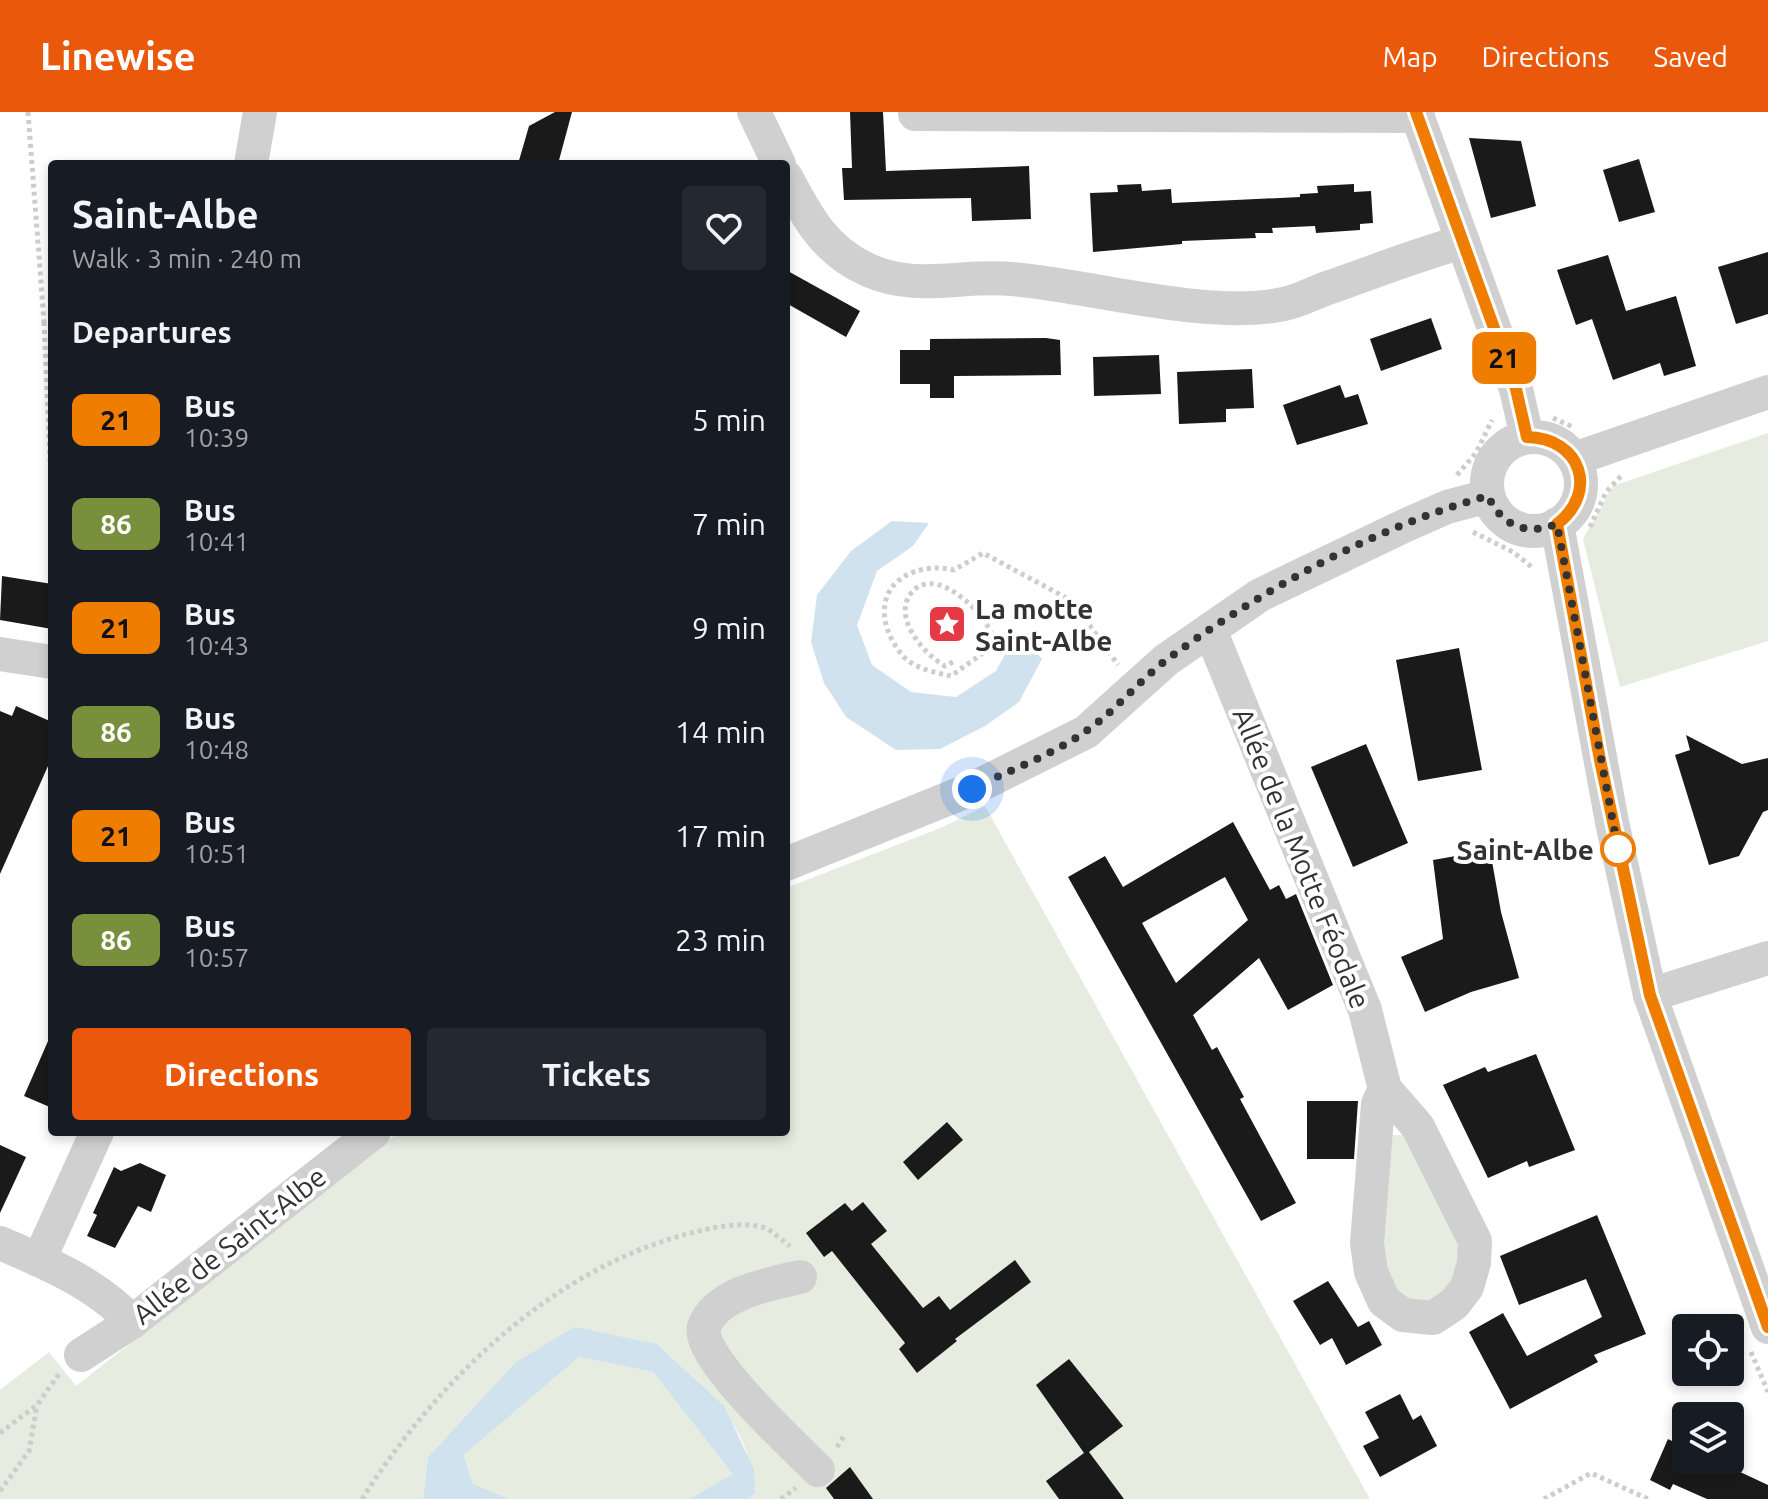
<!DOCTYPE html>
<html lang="en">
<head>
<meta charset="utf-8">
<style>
  body { margin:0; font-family:Ubuntu,sans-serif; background:#242831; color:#f1f3f6; height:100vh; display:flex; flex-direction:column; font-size:30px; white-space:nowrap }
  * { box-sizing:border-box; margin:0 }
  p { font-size:26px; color:#9ea1a6 }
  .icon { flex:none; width:44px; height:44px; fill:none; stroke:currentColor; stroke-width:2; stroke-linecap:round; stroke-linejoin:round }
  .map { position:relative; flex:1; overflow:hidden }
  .details { position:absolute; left:48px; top:48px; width:742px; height:976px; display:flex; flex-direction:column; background:#171b24; border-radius:8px; box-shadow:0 4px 12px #0003 }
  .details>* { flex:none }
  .badge { padding:0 16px; border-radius:12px; font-size:28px; line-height:52px }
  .tools { position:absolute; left:1672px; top:1202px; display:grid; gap:16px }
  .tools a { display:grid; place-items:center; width:72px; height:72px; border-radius:8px; background:#171b24; box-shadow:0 4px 12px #0003; font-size:40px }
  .you { position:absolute; width:40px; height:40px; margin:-20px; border:6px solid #fff; border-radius:50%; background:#1a73e8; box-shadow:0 0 0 12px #1a73e833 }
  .map>.badge { position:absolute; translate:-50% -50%; box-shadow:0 0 0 4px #fff }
  h2 { padding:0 24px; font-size:30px; line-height:72px }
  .round { display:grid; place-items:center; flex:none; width:84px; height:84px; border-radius:8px; background:#242831 }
  .headline { display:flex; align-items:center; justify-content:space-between; height:136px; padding:0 24px }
  h1 { font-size:38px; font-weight:600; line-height:60px }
  .primary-button { display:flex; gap:16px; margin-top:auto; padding:16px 24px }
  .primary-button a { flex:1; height:92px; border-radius:8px; background:#ea580c; color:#fff; font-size:32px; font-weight:600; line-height:92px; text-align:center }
  .primary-button a+a { background:#242831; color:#f1f3f6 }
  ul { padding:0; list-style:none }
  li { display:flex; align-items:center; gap:24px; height:104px; padding:0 24px }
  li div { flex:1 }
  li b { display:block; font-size:30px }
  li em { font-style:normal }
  li .badge { min-width:88px; font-weight:700; text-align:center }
  header { display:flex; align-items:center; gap:48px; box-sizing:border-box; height:112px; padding:0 40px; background:#ea580c; color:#fff }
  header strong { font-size:38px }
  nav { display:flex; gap:44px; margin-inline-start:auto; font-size:28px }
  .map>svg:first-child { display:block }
  .green { fill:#e6ecdf }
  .water { fill:#cfe2ee }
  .building { fill:#1a1a1a; fill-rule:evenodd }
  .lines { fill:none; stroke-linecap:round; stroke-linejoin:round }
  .path { stroke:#cdcdcd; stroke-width:5; stroke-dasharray:4 4; stroke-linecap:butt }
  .minor { stroke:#d0d0d0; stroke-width:34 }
  .line-casing { stroke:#fff; stroke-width:18 }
  .line { stroke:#ee7d00; stroke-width:12 }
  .walk { stroke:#333; stroke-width:8; stroke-dasharray:0 14.4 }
  .stop-dot { fill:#fff; stroke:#ee7d00; stroke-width:4 }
  .labels { text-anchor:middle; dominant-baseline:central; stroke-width:8; stroke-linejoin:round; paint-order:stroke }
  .poi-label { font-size:28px; font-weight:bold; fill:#333; stroke:#fff; text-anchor:start }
  .stop-label { font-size:28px; font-weight:bold; fill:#333; stroke:#fff; text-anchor:end }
  .street-label { font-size:28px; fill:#333; stroke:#fff }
</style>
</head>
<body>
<header>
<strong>Linewise</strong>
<nav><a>Map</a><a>Directions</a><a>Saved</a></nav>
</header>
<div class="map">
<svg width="1768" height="1387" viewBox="0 0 1768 1387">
  <rect width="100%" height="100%" fill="#fff"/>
  <g class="green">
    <polygon points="1768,321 1768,529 1620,575 1583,427 1613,374"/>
    <path d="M985,694l385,693h-623l8,-5c-2,-68 -52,-107 -98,-150l-142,20 -87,93 -5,42h-423v-109l49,-38 27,34 323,-254h387v-244l157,-61z"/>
    <path d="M1387,1023h18c12,23 52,89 55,110 8,51 -53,84 -74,25 -12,-35 -1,-98 1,-135z"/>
    <polygon points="579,1245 653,1260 734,1362 689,1387 509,1387 472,1371 464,1343"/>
  </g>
  <g class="water">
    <polygon points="892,409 929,411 913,434 877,459 857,513 872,553 911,580 956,585 996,559 1017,520 1042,547 1019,590 985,614 940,637 896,638 846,605 824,571 811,530 817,483 851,439"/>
    <polygon points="574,1215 657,1232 724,1294 754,1357 755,1382 747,1387 689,1387 733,1362 653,1260 579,1245 464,1343 472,1371 509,1387 423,1387 428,1345 515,1251"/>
  </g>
  <g class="building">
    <polygon points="555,0 572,0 558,52 518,52 529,14"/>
    <polygon points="850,0 883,0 886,59 1029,54 1031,107 972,109 971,86 844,88 842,56 852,56"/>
    <polygon points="1469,26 1521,29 1536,94 1491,106"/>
    <polygon points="1639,47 1655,100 1619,110 1603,58"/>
    <polygon points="1141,72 1142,79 1171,77 1172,91 1300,85 1300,82 1318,81 1317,74 1354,72 1354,80 1371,79 1373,111 1360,112 1360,118 1316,121 1315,114 1272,116 1273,121 1255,121 1256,126 1182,129 1182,132 1093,140 1090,81 1118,80 1117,73"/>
    <polygon points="1768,140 1768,202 1736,212 1718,155"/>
    <polygon points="1608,143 1626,199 1676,184 1696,254 1664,264 1660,251 1613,268 1592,207 1576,213 1557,158"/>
    <polygon points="786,158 860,199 846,225 786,191"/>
    <polygon points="1431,206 1442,237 1381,259 1370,227"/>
    <polygon points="1046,226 1060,228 1061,263 954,264 954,286 930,286 930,272 900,272 900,238 930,238 930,227"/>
    <polygon points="1159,243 1161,282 1094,284 1093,245"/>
    <polygon points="1252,257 1254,296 1226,297 1226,310 1179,312 1177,260"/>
    <polygon points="1340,273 1345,286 1358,282 1368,312 1297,333 1283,293"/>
    <polygon points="2,464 52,472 52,517 0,508"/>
    <polygon points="1459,536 1482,658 1418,669 1396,548"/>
    <polygon points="16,594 52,610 52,645 0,762 0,599 12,604"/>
    <polygon points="1686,623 1742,652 1768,646 1768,698 1763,700 1739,744 1709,753 1675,643 1690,638"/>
    <polygon points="1366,632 1408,731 1353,755 1311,655"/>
    <path d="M1233,710l37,68 9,-5 7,14 10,-5 37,91 -45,25 -29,-52 -66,57 19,35 5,-3 27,50 -4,2 56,104 -35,18 -193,-344 37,-21 18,31zM1225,765l23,43 -72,63 -34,-60z"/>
    <polygon points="1490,738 1501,800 1519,866 1471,880 1425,900 1401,845 1443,827 1433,748"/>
    <polygon points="52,920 52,996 24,984"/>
    <polygon points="1536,942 1575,1038 1529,1055 1527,1049 1488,1066 1443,973 1485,955 1488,960"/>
    <polygon points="1307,989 1358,989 1354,1047 1307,1047"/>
    <polygon points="947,1010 963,1028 918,1068 903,1050"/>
    <polygon points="0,1033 26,1045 0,1101"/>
    <polygon points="140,1051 166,1063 151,1100 138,1094 115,1136 87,1124 97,1103 93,1101 114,1055 121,1059"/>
    <polygon points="863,1090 887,1119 871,1132 923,1196 939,1184 950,1198 1015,1148 1031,1170 955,1227 957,1229 917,1261 899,1237 905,1231 832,1139 824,1145 806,1121 845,1091 852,1099"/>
    <polygon points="1597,1103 1646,1222 1594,1243 1598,1250 1510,1297 1469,1220 1503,1201 1527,1244 1602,1205 1586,1167 1519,1193 1500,1144"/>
    <polygon points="1328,1169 1358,1215 1369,1209 1382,1233 1346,1253 1332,1226 1320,1233 1293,1189"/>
    <polygon points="1069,1247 1123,1314 1089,1340 1124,1387 1059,1387 1046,1369 1084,1341 1036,1273"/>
    <polygon points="1400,1282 1413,1308 1421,1303 1437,1334 1380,1365 1363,1334 1379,1326 1365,1300"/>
    <polygon points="1668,1327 1686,1336 1686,1348 1743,1348 1738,1359 1768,1373 1768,1387 1707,1387 1673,1372 1670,1378 1650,1368"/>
    <polygon points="850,1355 873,1387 834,1387 826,1376"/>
  </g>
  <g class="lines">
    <g class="path">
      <polyline points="28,0 44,210 52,212"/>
      <polyline points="44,210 52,389"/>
      <polyline points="1553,306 1573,315"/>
      <polyline points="1457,363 1476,341 1492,308"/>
      <polyline points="1590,415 1606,380 1622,363"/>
      <polyline points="1473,420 1513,440 1533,456"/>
      <path d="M953,550l-8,4c-22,-12 -57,-53 -30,-77 25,-21 70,25 77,46l-9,18 -32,23c-14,-3 -29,-6 -41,-14 -8,-5 -14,-15 -19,-24 -23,-48 17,-78 63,-68l29,-17 89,48 46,64"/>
      <polyline points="1751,1240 1768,1280"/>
      <polyline points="0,1321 37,1293 59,1262"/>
      <polyline points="837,1335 844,1324"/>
      <polyline points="0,1379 29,1339 37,1293"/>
      <path d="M362,1387c73,-115 184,-225 318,-263 25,-7 59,-16 85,-8 8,3 17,13 25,18"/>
      <polyline points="781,1387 796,1376"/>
      <polyline points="1544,1387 1591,1361 1648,1387"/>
    </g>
    <g class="minor">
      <polyline points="754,0 779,52"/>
      <polyline points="1416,0 1516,277 1527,325"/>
      <polyline points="915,2 1418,4"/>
      <polyline points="251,52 260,0"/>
      <path d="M786,65c21,40 39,74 82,93 49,22 94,4 144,9 81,7 196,41 272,25 16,-3 31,-12 46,-17 44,-15 88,-33 133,-45"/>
      <circle cx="1534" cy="372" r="47"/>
      <polyline points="1574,347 1768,280"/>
      <polyline points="1557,412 1612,710 1650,883 1768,1215"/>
      <polyline points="1210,518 1365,898 1385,977 1418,1015 1475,1129 1474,1151 1467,1175 1454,1192 1433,1206 1403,1203 1384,1189 1371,1160 1367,1131 1378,992 1385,977"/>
      <polyline points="0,542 52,550"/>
      <polyline points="786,752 972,677 1086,620 1166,548 1260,483 1404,414 1447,395 1488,384"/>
      <polyline points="1650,883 1768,846"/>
      <path d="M0,1131c47,20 97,41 132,79"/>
      <polyline points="39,1148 97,1020"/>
      <path d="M800,1165c-30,7 -84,16 -96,50 -9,28 92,121 114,143"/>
      <polyline points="81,1243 132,1210 374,1020"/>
    </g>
  </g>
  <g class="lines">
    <g class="line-casing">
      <path id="line" d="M1416,0l100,277 11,48c54,1 72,55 30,87l43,236 50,235 118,332"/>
    </g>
    <use href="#line" class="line"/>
    <path class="walk" d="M972,677c37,-19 81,-34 114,-58 30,-20 53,-51 83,-73 93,-68 207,-132 319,-162 14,30 38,40 69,28l61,325"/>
  </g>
  <defs>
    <g id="sight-square" transform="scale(2)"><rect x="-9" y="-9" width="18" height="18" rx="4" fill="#e63946" stroke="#fff"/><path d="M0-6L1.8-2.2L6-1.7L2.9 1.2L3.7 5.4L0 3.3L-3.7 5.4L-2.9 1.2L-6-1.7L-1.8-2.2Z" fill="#fff"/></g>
  </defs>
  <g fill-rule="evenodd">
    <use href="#sight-square" x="947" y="512"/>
  </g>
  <circle class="stop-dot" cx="1618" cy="737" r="16"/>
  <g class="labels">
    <g class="poi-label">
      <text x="975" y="496">La motte<tspan x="975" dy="32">Saint-Albe</tspan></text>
    </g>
    <g class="stop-label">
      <text x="1594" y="737">Saint-Albe</text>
    </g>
    <g class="street-label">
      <text transform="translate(1302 746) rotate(68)">Allée de la Motte Féodale</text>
      <text transform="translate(229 1133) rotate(-38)">Allée de Saint-Albe</text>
    </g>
  </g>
</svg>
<div class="tools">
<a><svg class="icon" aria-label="locate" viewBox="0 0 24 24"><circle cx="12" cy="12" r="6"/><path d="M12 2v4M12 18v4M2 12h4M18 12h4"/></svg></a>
<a><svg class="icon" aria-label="layers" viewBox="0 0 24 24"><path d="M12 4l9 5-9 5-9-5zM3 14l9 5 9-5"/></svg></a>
</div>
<div class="you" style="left:972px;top:677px"></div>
<b class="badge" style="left:1504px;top:246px;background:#ee7d00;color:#111">21</b>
<section class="details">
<div class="headline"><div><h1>Saint-Albe</h1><p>Walk · 3 min · 240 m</p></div><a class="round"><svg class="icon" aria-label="heart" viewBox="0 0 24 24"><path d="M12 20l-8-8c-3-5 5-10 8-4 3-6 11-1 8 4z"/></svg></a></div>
<h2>Departures</h2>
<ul>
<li><span class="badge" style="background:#ee7d00;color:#111">21</span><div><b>Bus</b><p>10:39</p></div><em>5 min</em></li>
<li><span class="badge" style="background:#78903c;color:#fff">86</span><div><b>Bus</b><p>10:41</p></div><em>7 min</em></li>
<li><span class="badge" style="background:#ee7d00;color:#111">21</span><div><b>Bus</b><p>10:43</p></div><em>9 min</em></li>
<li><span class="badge" style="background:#78903c;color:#fff">86</span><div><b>Bus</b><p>10:48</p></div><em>14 min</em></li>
<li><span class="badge" style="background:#ee7d00;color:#111">21</span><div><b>Bus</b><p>10:51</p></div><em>17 min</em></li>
<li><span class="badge" style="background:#78903c;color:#fff">86</span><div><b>Bus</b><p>10:57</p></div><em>23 min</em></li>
</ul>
<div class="primary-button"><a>Directions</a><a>Tickets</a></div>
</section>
</div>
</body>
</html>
